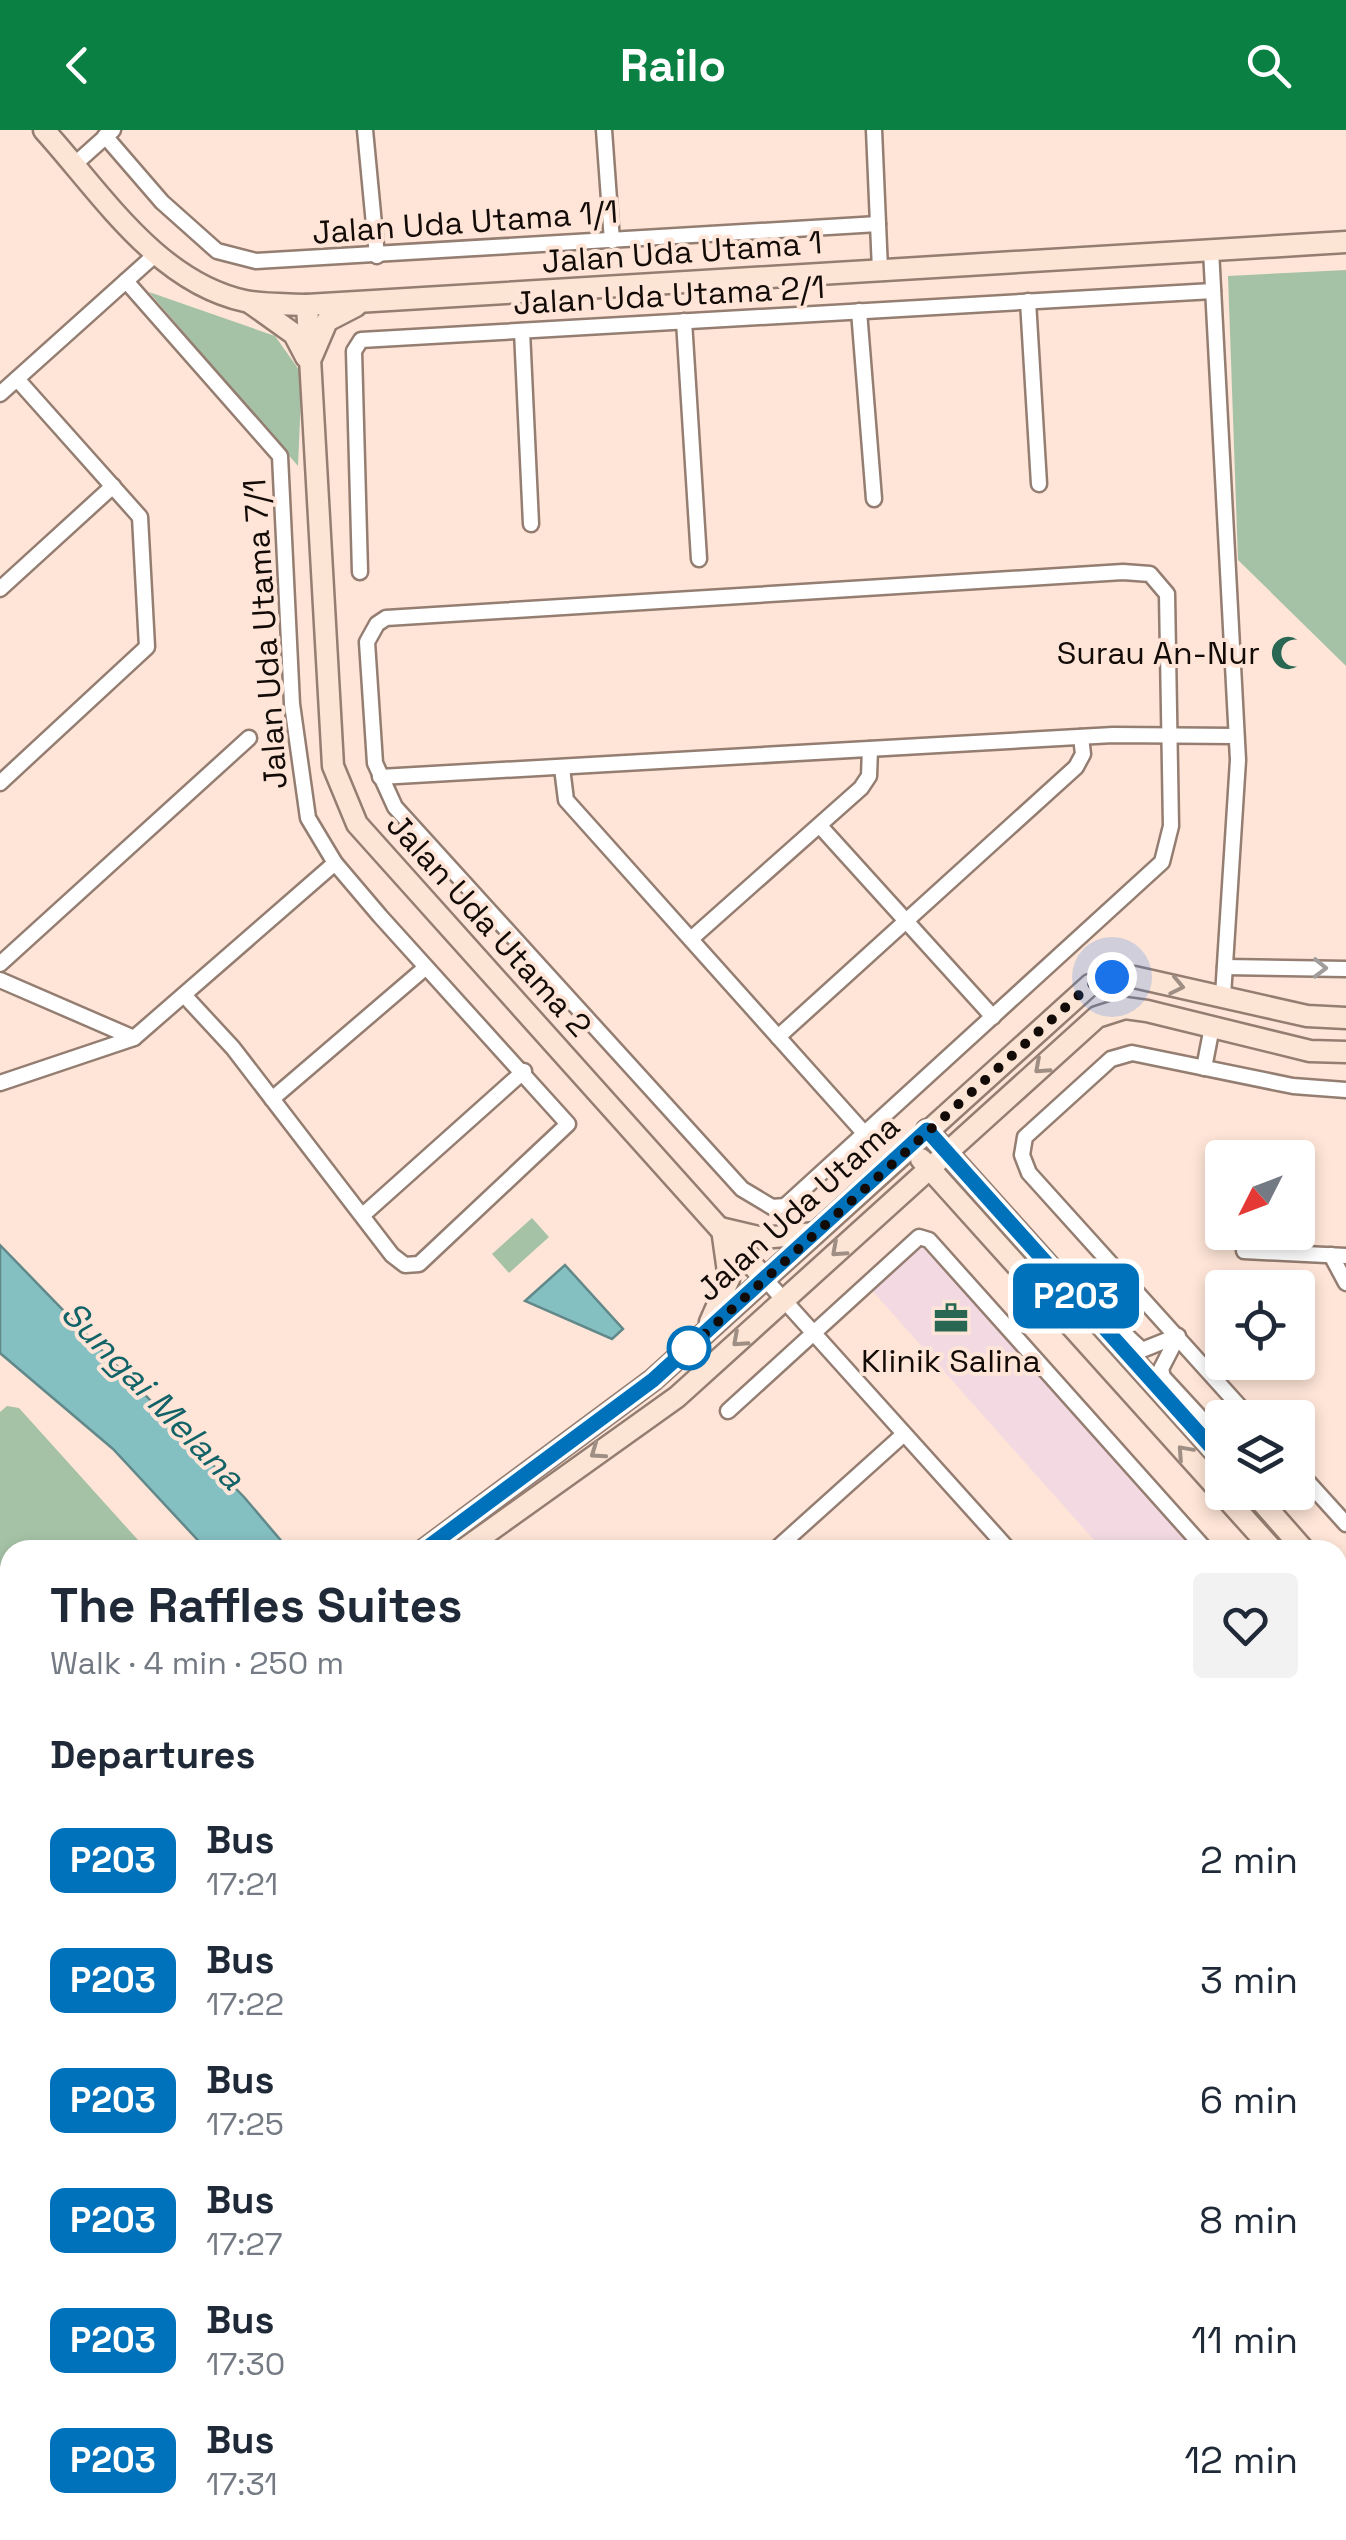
<!DOCTYPE html>
<html lang="en">
<head>
<meta charset="utf-8">
<style>
  body { margin:0; font-family:"Space Grotesk",sans-serif; background:#f2f2f3; color:#1f2937; height:100vh; display:flex; flex-direction:column; font-size:38px; white-space:nowrap }
  * { box-sizing:border-box; margin:0 }
  p { font-size:32px; color:#747a83 }
  .icon { flex:none; width:55px; height:55px; fill:none; stroke:currentColor; stroke-width:2; stroke-linecap:round; stroke-linejoin:round }
  .map { position:relative; flex:1; overflow:hidden }
  .drawer { position:absolute; left:0px; top:1410px; width:1348px; height:1000px; display:flex; flex-direction:column; background:#fff; border-radius:30px 30px 0 0; box-shadow:0 5px 15px #0003 }
  .drawer>* { flex:none }
  .badge { padding:0 20px; border-radius:15px; font-size:35px; line-height:65px }
  .needle { width:65px; rotate:228deg }
  .fabs { position:absolute; left:1205px; top:1010px; display:grid; gap:20px }
  .fabs a { display:grid; place-items:center; width:110px; height:110px; border-radius:10px; background:#fff; box-shadow:0 5px 15px #0003; font-size:50px }
  .you { position:absolute; width:50px; height:50px; margin:-25px; border:8px solid #fff; border-radius:50%; background:#1a73e8; box-shadow:0 0 0 15px #1a73e833 }
  .map>.badge { position:absolute; translate:-50% -50%; box-shadow:0 0 0 5px #fff }
  h2 { padding:0 50px; font-size:38px; line-height:90px }
  .round { display:grid; place-items:center; flex:none; width:105px; height:105px; border-radius:10px; background:#f2f2f3 }
  .overview { display:flex; align-items:center; justify-content:space-between; height:170px; padding:0 50px }
  h1 { font-size:48px; font-weight:800; line-height:75px }
  ul { padding:0; list-style:none }
  li { display:flex; align-items:center; gap:30px; height:120px; padding:0 50px }
  li div { flex:1 }
  li b { display:block; font-size:38px }
  li em { font-style:normal }
  li .badge { min-width:110px; font-weight:700; text-align:center }
  header { display:flex; justify-content:space-between; align-items:center; height:130px; padding:0 50px; background:#0b8043; color:#fff; font-size:45px; font-weight:800 }
  .map>svg:first-child { display:block }
  .commercial { fill:#f2d9e2 }
  .industrial { fill:#ebdaec }
  .green { fill:#a5c2a6 }
  .water { fill:#84bfc2; stroke:#62898a; stroke-width:2.5 }
  .lines { fill:none; stroke-linecap:round; stroke-linejoin:round }
  .street-casing { stroke:#947d71; stroke-width:19 }
  .secondary-casing { stroke:#947d71; stroke-width:25 }
  .street { stroke:#fff; stroke-width:14 }
  .secondary { stroke:#fde5d6; stroke-width:20 }
  .oneway { stroke:#a19d9c }
  .oneway2 { stroke:#9f8e83 }
  .line-casing { stroke:#fff; stroke-width:22 }
  .line { stroke:#0072bc; stroke-width:15 }
  .walk { stroke:#130b07; stroke-width:10; stroke-dasharray:0 18 }
  .stop-dot { fill:#fff; stroke:#0072bc; stroke-width:5 }
  .labels { text-anchor:middle; dominant-baseline:central; stroke-width:8; stroke-linejoin:round; paint-order:stroke }
  .street-label { font-size:32px; fill:#130b07; stroke:#fee5d7 }
  .poi-label { font-size:32px; fill:#130b07; stroke:#fee5d7; text-anchor:end }
  .water-label { font-size:35px; font-style:italic; fill:#126368; stroke:#fee5d7 }
</style>
</head>
<body>
<header><svg class="icon" aria-label="back" viewBox="0 0 24 24"><path d="M15 5l-7 7 7 7"/></svg>Railo<svg class="icon" aria-label="search" viewBox="0 0 24 24"><circle cx="10" cy="10" r="6"/><path d="M15 15l6 6"/></svg></header>
<div class="map">
<svg width="1346" height="2410" viewBox="0 0 1346 2410">
  <rect width="100%" height="100%" fill="#fee5d7"/>
  <polygon class="commercial" points="920,1113 926,1115 1199,1420 1103,1420 869,1157"/>
  <polygon class="industrial" points="1346,2264 1346,2410 1230,2410 1221,2400 1338,2400 1338,2272"/>
  <g class="green">
    <polygon points="1346,140 1346,536 1238,430 1228,146"/>
    <polygon points="149,162 275,206 302,244 298,336"/>
    <polygon points="532,1088 549,1107 509,1143 492,1124"/>
    <polygon points="7,1276 19,1278 147,1420 10,1420 10,1445 0,1435 0,1282"/>
  </g>
  <g class="water">
    <polygon points="0,1115 244,1367 289,1420 207,1420 113,1319 0,1223"/>
    <polygon points="565,1135 623,1199 612,1209 525,1171"/>
  </g>
  <g class="lines">
    <g class="street-casing">
      <g id="street">
        <polyline points="365,0 377,126"/>
        <polyline points="604,0 612,111"/>
        <polyline points="874,0 880,140"/>
        <polyline points="105,6 162,72 217,121 256,131 878,94"/>
        <polyline points="75,34 113,0"/>
        <polyline points="1211,120 1238,630 1223,866"/>
        <polyline points="126,151 280,326 292,574 308,688 335,733 380,786 568,994 419,1134 405,1135 392,1125 233,918 184,865"/>
        <polyline points="1028,171 1039,354"/>
        <polyline points="859,181 874,369"/>
        <polyline points="684,191 699,429"/>
        <polyline points="522,201 531,394"/>
        <polyline points="0,264 156,124"/>
        <polyline points="360,442 354,221 361,210 1213,161"/>
        <polygon points="1123,442 1150,444 1167,464 1171,696 1162,732 785,1076 772,1077 742,1059 395,677 375,633 367,512 377,494 386,488"/>
        <polyline points="0,459 113,356"/>
        <polyline points="562,638 566,670 865,1004"/>
        <polyline points="380,647 1113,605 1236,606"/>
        <polyline points="0,653 147,517 140,387 17,249"/>
        <polyline points="820,696 993,887"/>
        <polyline points="691,809 861,658 869,646 870,619"/>
        <polyline points="0,834 249,608"/>
        <polyline points="1225,837 1346,839"/>
        <polyline points="0,850 134,908"/>
        <polyline points="778,907 1076,637 1083,624 1081,607"/>
        <polyline points="1204,938 1212,897"/>
        <polyline points="0,953 134,908 335,733"/>
        <polyline points="272,969 425,838"/>
        <polyline points="364,1084 524,941"/>
        <polyline points="1244,1121 1346,1126"/>
        <polyline points="1331,1125 1346,1153"/>
        <polyline points="765,1149 1009,1420"/>
        <polyline points="1087,1169 1142,1220 1177,1206"/>
        <polyline points="1178,1206 1161,1239 1163,1247 1210,1298 1222,1322"/>
        <polyline points="728,1281 919,1107 929,1110 1206,1420"/>
        <polyline points="1250,1288 1029,1043 1022,1025 1025,1007 1111,929 1132,923 1293,956 1346,960"/>
        <polyline points="1298,1341 1346,1394"/>
        <polyline points="775,1420 904,1304"/>
        <polyline points="1338,1538 1346,1536"/>
        <polyline points="1338,1567 1346,1576"/>
        <polyline points="1338,1786 1346,1795"/>
        <polyline points="1338,1931 1346,1923"/>
        <polyline points="1338,2124 1346,2116"/>
        <polyline points="1338,2304 1346,2297"/>
        <polyline points="972,2400 982,2410"/>
        <polyline points="1258,2400 1265,2410"/>
        <polyline points="1020,2410 1031,2400"/>
      </g>
    </g>
    <g class="secondary-casing">
      <g id="secondary">
        <path d="M44,0c57,63 113,152 201,171 20,4 42,3 62,4l1039,-63"/>
        <polyline points="249,172 294,204 306,227"/>
        <polyline points="307,175 333,636 357,694 765,1149"/>
        <polyline points="312,226 327,191 356,176"/>
        <polyline points="927,1000 1222,1329"/>
        <polyline points="921,1029 1273,1420"/>
        <polyline points="720,1098 763,1108 815,1103"/>
        <polyline points="710,1192 729,1149 723,1106"/>
        <polyline points="1253,1362 1304,1420"/>
        <polyline points="424,1420 653,1250 1090,855 1112,847 1134,847 1307,886 1346,888"/>
        <polyline points="463,1420 677,1267 1097,887 1125,878 1147,881 1310,921 1346,922"/>
        <polyline points="1338,1457 1346,1466"/>
        <polyline points="1338,1491 1346,1501"/>
        <polyline points="0,1767 10,1758"/>
        <polyline points="0,1800 10,1792"/>
      </g>
    </g>
    <use href="#street" class="street"/>
    <use href="#secondary" class="secondary"/>
  </g>
  <defs><path id="oneway-chevron" d="M-2-3.5L2.5 0L-2 3.5" fill="none" stroke-width="1.6" stroke-linecap="round" stroke-linejoin="round" transform="scale(2.5)"/></defs>
  <use class="oneway" href="#oneway-chevron" transform="translate(1320 838) rotate(1)"/>
  <g class="oneway2">
    <use href="#oneway-chevron" transform="translate(1177 856) rotate(12)"/>
    <use href="#oneway-chevron" transform="translate(1041 937) rotate(138)"/>
    <use href="#oneway-chevron" transform="translate(838 1120) rotate(138)"/>
    <use href="#oneway-chevron" transform="translate(739 1210) rotate(138)"/>
    <use href="#oneway-chevron" transform="translate(597 1322) rotate(145)"/>
    <use href="#oneway-chevron" transform="translate(1184 1322) rotate(-132)"/>
  </g>
  <g class="lines">
    <g class="line-casing">
      <polyline id="line" points="424,1420 653,1250 927,1000 1222,1329"/>
    </g>
    <use href="#line" class="line"/>
    <polyline class="walk" points="689,1218 677,1229 1090,855 1112,847"/>
  </g>
  <defs>
    <g id="mosque-bare" transform="scale(2.7)"><path d="M3.5-4.9A6 6 0 1 0 3.5 4.9A5 5 0 1 1 3.5-4.9Z" fill="#2a6752" stroke="#fee5d7" stroke-width="2.5" paint-order="stroke"/></g>
    <g id="office-bare" transform="scale(2.7)"><path d="M-6-3h4V-5.5h4V-3h4V5H-6ZM-1-4.5V-3h2v-1.5ZM-6 0V1H6V0Z" fill="#2a6752" stroke="#fee5d7" stroke-width="2.5" paint-order="stroke"/></g>
  </defs>
  <g fill-rule="evenodd">
    <use href="#mosque-bare" x="1288" y="523"/>
    <use href="#office-bare" x="951" y="1188"/>
  </g>
  <circle class="stop-dot" cx="689" cy="1218" r="20"/>
  <g class="labels">
    <g class="street-label">
      <text transform="translate(465 92) rotate(-4)">Jalan Uda Utama 1/1</text>
      <text transform="translate(682 122) rotate(-4)">Jalan Uda Utama 1</text>
      <text transform="translate(669 165) rotate(-3)">Jalan Uda Utama 2/1</text>
      <text transform="translate(265 504) rotate(-94)">Jalan Uda Utama 7/1</text>
      <text transform="translate(489 795) rotate(48)">Jalan Uda Utama 2</text>
      <text transform="translate(798 1078) rotate(-42)">Jalan Uda Utama</text>
    </g>
    <g class="poi-label">
      <text x="1260" y="523">Surau An-Nur</text>
      <text x="951" y="1231" text-anchor="middle">Klinik Salina</text>
    </g>
    <g class="water-label">
      <text transform="translate(153 1265) rotate(46)">Sungai Melana</text>
    </g>
  </g>
</svg>
<div class="fabs">
<a><svg class="needle" viewBox="-14 -14 28 28"><path d="M0-13l5 13h-10z" fill="#e53935"/><path d="M0 13l5-13h-10z" fill="#747a83"/></svg></a>
<a><svg class="icon" aria-label="locate" viewBox="0 0 24 24"><circle cx="12" cy="12" r="6"/><path d="M12 2v4M12 18v4M2 12h4M18 12h4"/></svg></a>
<a><svg class="icon" aria-label="layers" viewBox="0 0 24 24"><path d="M12 4l9 5-9 5-9-5zM3 14l9 5 9-5"/></svg></a>
</div>
<div class="you" style="left:1112px;top:847px"></div>
<b class="badge" style="left:1076px;top:1166px;background:#0072bc;color:#fff">P203</b>
<section class="drawer">
<div class="overview"><div><h1>The Raffles Suites</h1><p>Walk · 4 min · 250 m</p></div><a class="round"><svg class="icon" aria-label="heart" viewBox="0 0 24 24"><path d="M12 20l-8-8c-3-5 5-10 8-4 3-6 11-1 8 4z"/></svg></a></div>
<h2>Departures</h2>
<ul>
<li><span class="badge" style="background:#0072bc;color:#fff">P203</span><div><b>Bus</b><p>17:21</p></div><em>2 min</em></li>
<li><span class="badge" style="background:#0072bc;color:#fff">P203</span><div><b>Bus</b><p>17:22</p></div><em>3 min</em></li>
<li><span class="badge" style="background:#0072bc;color:#fff">P203</span><div><b>Bus</b><p>17:25</p></div><em>6 min</em></li>
<li><span class="badge" style="background:#0072bc;color:#fff">P203</span><div><b>Bus</b><p>17:27</p></div><em>8 min</em></li>
<li><span class="badge" style="background:#0072bc;color:#fff">P203</span><div><b>Bus</b><p>17:30</p></div><em>11 min</em></li>
<li><span class="badge" style="background:#0072bc;color:#fff">P203</span><div><b>Bus</b><p>17:31</p></div><em>12 min</em></li>
</ul>
</section>
</div>
</body>
</html>
